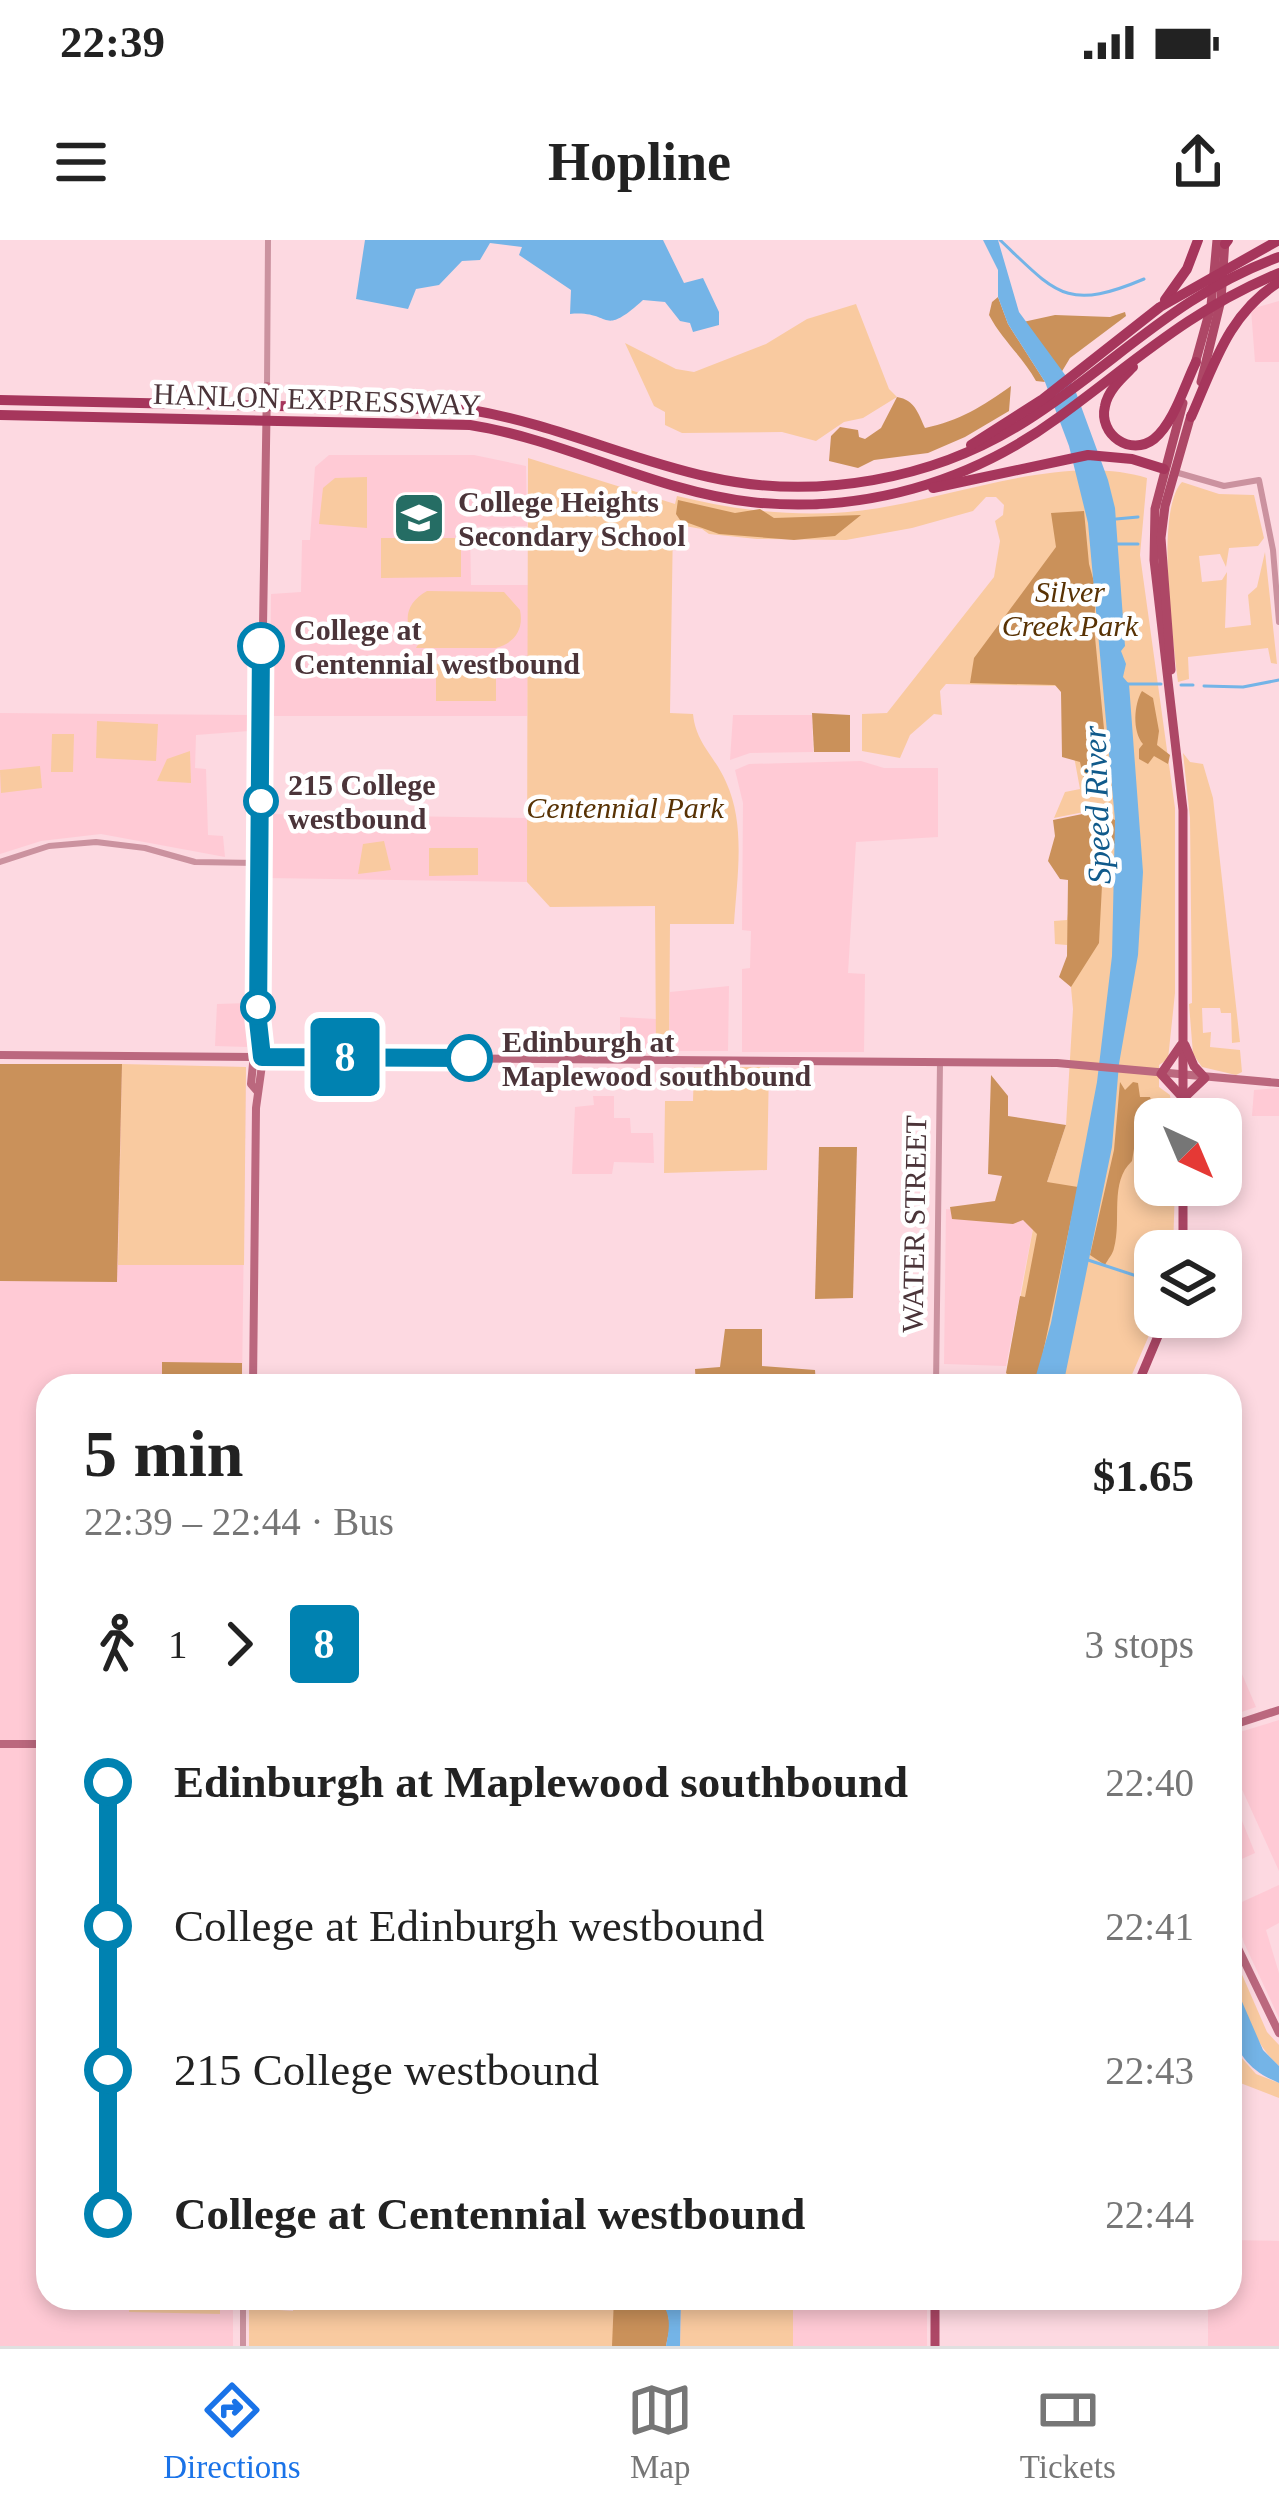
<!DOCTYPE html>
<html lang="en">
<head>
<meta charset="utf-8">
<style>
  body { margin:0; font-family:"Times New Roman",serif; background:#f2f2f2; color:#222; height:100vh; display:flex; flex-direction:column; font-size:45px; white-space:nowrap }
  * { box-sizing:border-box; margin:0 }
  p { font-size:39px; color:#767676 }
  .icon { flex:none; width:66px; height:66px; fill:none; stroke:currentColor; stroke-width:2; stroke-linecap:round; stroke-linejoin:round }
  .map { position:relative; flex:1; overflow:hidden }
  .side { position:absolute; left:36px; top:1134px; width:1206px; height:936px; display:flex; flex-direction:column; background:#fff; border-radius:36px; box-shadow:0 6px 18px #0003 }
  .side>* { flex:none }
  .badge { padding:0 24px; border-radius:9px; font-size:42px; line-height:78px }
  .needle { width:78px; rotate:136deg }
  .buttons { position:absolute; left:1134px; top:858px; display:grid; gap:24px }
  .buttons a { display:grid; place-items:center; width:108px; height:108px; border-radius:24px; background:#fff; box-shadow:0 6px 18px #0003; font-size:60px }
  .map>.badge { position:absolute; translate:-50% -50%; box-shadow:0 0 0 6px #fff }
  .legs { display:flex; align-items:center; gap:18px; height:132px; padding:0 48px; font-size:39px }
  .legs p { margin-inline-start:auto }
  .headline { display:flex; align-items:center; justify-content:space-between; height:204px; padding:0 48px }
  h1 { font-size:66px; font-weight:600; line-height:90px }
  ul { padding:0 48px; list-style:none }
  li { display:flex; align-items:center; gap:42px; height:144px; font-size:45px }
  li i { display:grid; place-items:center; width:18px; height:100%; margin:0 15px; background:currentColor }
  li i::after { content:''; width:30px; height:30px; margin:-15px; border:9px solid; border-radius:50%; background:#fff }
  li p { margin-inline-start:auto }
  li:first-child i { background:linear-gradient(#0000 50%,currentColor 0) }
  li:last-child i { background:linear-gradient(currentColor 50%,#0000 0) }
  .status { display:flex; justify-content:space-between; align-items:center; height:84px; padding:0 60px; background:#fff; direction:ltr }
  .status svg { height:33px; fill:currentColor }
  header { display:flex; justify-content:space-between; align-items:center; height:156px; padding:0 48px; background:#fff; font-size:54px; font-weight:600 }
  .dock { display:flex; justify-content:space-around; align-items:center; height:168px; border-top:3px solid #e0e0e0; background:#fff; font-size:33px; color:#767676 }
  .dock a { display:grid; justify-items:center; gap:6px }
  .dock .selected { color:#1a73e8 }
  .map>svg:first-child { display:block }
  .built { fill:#ffcad5 }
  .green { fill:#f9caa0 }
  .forest { fill:#ca915a }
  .water { fill:#74b4e7 }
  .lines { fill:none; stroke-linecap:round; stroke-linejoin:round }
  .stream { stroke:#74b4e7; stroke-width:3 }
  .tertiary { stroke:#cb929f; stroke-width:6 }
  .secondary { stroke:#bb687e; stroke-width:8 }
  .primary { stroke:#ad4766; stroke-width:9 }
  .trunk { stroke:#a6365c; stroke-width:10 }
  .line-1-casing { stroke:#fff; stroke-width:27 }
  .line-1 { stroke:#0082b1; stroke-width:18 }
  .stop-1-dot { fill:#fff; stroke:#0082b1; stroke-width:6 }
  .labels { text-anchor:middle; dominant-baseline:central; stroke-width:9; stroke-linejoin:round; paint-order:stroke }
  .street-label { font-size:30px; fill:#4b3439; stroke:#fff }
  .poi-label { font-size:30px; font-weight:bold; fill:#4b3439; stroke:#fff; text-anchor:start }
  .park-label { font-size:30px; font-style:italic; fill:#583204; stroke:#fff }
  .stop-label { font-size:30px; font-weight:bold; fill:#4b3439; stroke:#fff; text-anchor:start }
  .water-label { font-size:33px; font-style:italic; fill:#105a8b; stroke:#fff }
</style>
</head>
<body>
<div class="status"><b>22:39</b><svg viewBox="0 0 49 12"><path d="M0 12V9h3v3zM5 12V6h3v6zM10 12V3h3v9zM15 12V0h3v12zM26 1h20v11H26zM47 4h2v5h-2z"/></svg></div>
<header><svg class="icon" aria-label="menu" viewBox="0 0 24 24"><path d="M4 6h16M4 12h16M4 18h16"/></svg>Hopline<svg class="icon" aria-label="share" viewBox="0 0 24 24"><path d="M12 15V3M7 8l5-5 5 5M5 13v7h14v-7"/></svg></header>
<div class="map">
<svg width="1279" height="2106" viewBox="0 0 1279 2106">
  <rect width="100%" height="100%" fill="#fdd9e1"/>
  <g class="built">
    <polygon points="1279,61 1279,122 1255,122 1251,69"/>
    <polygon points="329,215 474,215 526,226 527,286 470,287 471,345 530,345 527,476 270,476 271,354 301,352 302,300 310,300 315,227"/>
    <polygon points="0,473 249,475 249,491 196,495 195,528 206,529 208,595 223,596 225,617 101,594 41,601 0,614"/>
    <polygon points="733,475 812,475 813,512 750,513 730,520"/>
    <polygon points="861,521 884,528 938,528 938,597 856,602 848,733 865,734 864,812 742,812 742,729 750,728 751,691 742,690 743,563 735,530 749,524"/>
    <polygon points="268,574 528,578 527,642 267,638"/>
    <polygon points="729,746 728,811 669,811 670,752"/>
    <polygon points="249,763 247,807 215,806 217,764"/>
    <polygon points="620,777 656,779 656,812 620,812"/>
    <polygon points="0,824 246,827 242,1146 48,1146 48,2058 233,2058 233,2106 0,2106"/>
    <polygon points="1279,848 1279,876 1252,876 1254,850"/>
    <polygon points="593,856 614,856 614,878 630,878 631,893 653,893 654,923 614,922 612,934 572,934 575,867 594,865"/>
    <polygon points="946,969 1035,978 1006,1126 944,1124"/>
    <polygon points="1230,1406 1256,1467 1230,1476"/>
    <polygon points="1279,1480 1279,1631 1230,1523 1230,1495"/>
    <polygon points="1230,1551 1255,1613 1235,1622 1230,1613"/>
    <polygon points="1279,1645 1279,1683 1266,1690 1279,1733 1279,1778 1244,1703 1233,1666"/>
    <polygon points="1230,2000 1279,2001 1279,2106 1208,2106 1208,2058 1230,2058"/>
    <rect x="793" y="2058" width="134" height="48"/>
  </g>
  <g class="green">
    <polygon points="856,64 889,149 897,157 863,178 844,182 816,201 782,192 682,193 665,185 665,172 654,166 625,103 676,129 694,132 766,104 807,79"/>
    <path d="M528,218l147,46 2,-8c69,17 142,24 213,10 77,-14 181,-52 257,-28l-7,77 35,253v185l-7,66 -9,6v22l11,8 3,24h-18v66h20l-2,66h-18l2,66 -30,69h-123l31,-168 31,-93 7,-116 -6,-64 -12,-1 -1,-23 13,-1 17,-108 -30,6 11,-26 15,-3 -19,-103 -115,-2 -6,7 2,24 -8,-1 -24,21 -10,23 -38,-7v-37l25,-1 107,-136 6,-36 -5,-20 8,-6 1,-10 -8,-8h-10l-13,14 -61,17 -66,12 -89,-1 -48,-5 -7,-5 -29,-5 -3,189 23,1c3,30 22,42 33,68 20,43 11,96 8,142h-64l-1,127 -13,1 -1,-146 -105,1 -23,-25z"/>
    <polygon points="367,237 367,288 319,284 323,248 335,238"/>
    <path d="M1182,242l37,12 35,1 10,43 -6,8 -29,2 -3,19 -6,-13 -21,2 3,26 20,-2 5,-8 -2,56 26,-3 -3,-30 9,-8 8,-35 12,112 -6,-1 -3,-15 -80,9 1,22 -11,3c-5,-42 -23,-172 4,-200z"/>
    <polygon points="381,298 461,298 461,337 381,338"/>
    <path d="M427,351l77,1 16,18c4,19 -5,33 -24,38h-80l3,-5c-18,-19 -14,-40 8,-52z"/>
    <rect x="436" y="424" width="60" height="37"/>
    <polygon points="97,481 158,484 156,521 96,518"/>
    <polygon points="52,494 74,494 73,532 51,532"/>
    <polygon points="190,511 191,543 157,541 167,519"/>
    <polygon points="1183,513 1190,522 1203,524 1213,558 1240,802 1232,803 1231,773 1221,773 1220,768 1202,768 1203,793 1211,792 1210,807 1240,810 1242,832 1236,835 1202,827 1193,814 1189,764 1192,763 1190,578"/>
    <polygon points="40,526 42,548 1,553 0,530"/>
    <polygon points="384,601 391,630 358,634 363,604"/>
    <polygon points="429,608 478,608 478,635 429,636"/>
    <polygon points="122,824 246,827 244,1025 118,1025"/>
    <polygon points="694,827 769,827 767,930 664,933 665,861 693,861"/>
    <path d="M1230,1707l37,85 12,13v21c-27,-22 -49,-84 -49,-119z"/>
    <polygon points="1240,1816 1256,1834 1279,1843 1279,1858 1230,1839 1230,1819"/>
    <polygon points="130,2058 220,2058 220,2074 129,2072"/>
    <polygon points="294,2058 619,2058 617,2106 249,2106 249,2068 293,2071"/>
    <polygon points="681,2058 793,2058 793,2106 680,2106"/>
  </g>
  <g class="forest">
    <path d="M998,57l10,27 37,58 -9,-1c-13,-24 -34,-41 -47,-66l3,-13z"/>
    <polygon points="1125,72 1126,76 1070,118 1061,133 1023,82 1055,75 1110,77"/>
    <path d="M1011,146l-2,25 -44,26 -37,16 -54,7 -16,8 -29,-7 2,-25 9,-9 18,3 1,7 6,2 16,-11 16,-31c18,3 21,16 28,31 34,-7 58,-22 86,-42z"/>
    <polygon points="678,260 735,273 760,269 774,278 861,275 835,296 794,300 719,294 680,280 676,274"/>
    <polygon points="1084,271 1089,324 1096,349 1094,387 1110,550 1086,550 1080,522 1062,517 1061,452 1055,445 970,443 974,418 1056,307 1051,273"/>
    <path d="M1142,451l11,7 6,33 -2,14 13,10 -2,9 -14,-8 -6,8 -9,-5v-10l4,-5c-11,-13 -9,-40 -1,-53z"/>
    <polygon points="812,473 850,475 850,512 814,512"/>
    <polygon points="1097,571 1115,580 1116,603 1104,607 1099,703 1071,747 1059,737 1067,716 1068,640 1060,639 1048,621 1055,596 1053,580"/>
    <polygon points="0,824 122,824 117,1042 0,1041"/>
    <polygon points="991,835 1008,856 1008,876 1066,885 1047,942 1078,947 1036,1146 1025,1146 1006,1133 1020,1056 1025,1057 1037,994 1023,980 1013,984 952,979 950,967 995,961 1002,936 988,934"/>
    <path d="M1120,842l5,8 8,-8 5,1 2,14h10l8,22 -9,3 -10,-4 -7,43c-23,21 -10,59 -18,87 -1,6 -6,11 -9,17l-15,-10 24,-105z"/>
    <polygon points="819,907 857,907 853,1058 815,1059"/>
    <polygon points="725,1089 762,1089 762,1126 815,1130 816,1146 696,1146 695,1129 720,1127"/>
    <polygon points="162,1122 242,1123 242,1146 162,1146"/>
    <polygon points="614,2058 657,2058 667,2067 670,2087 666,2106 612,2106"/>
  </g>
  <g class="water">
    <path d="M365,0h298l21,43 19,-5 16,34v13l-26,7 -3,-9 -10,-2 -15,-19 -22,-2c-43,39 -30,10 -73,14l1,-24 -52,-35 3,-8 -32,-4 -10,17 -18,1 -23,24 -23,4 -8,20 -52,-10z"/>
    <polygon points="983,0 998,0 1019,72 1074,147 1108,240 1115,268 1125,406 1121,411 1126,424 1123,437 1129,444 1143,632 1138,715 1119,824 1112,907 1063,1146 1033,1146 1051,1083 1097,842 1112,716 1115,580 1088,283 1069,206 1045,142 1008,84 998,57 998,30"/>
    <path d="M1230,1734l33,76 16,16v17c-53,-22 -49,-58 -49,-109z"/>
    <path d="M657,2058h24l-1,48h-14c4,-19 6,-34 -9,-48z"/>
  </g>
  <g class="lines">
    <g class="stream">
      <path d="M1000,0c56,53 66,72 144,39"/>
      <polyline points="1116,279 1138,277"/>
      <polyline points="1116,304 1138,304"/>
      <polyline points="1126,444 1161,444"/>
      <polyline points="1181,445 1193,445"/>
      <polyline points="1204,446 1243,447 1279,440"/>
      <polyline points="1088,1020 1155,1042"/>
    </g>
    <g class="tertiary">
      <polyline points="267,146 268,0"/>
      <polyline points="1175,232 1224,246 1259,240 1273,310 1279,382"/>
      <polyline points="0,622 49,606 96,602 145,608 195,622 259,623"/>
      <polyline points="936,1146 940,822"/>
      <polyline points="243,2106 243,2058"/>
    </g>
    <g class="secondary">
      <polyline points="257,784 251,844 257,851"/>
      <polyline points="0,815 1057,823 1279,843"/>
      <polyline points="253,1146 256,868 262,825 258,687 267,146"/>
      <polyline points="1230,1486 1279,1470"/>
      <polyline points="0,1504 48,1504"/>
      <polyline points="1230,1680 1234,1700 1279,1793"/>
    </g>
    <g class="primary">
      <polyline points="1195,124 1211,66 1217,0"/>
      <polyline points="1201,142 1221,60 1225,0"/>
      <polyline points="1183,163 1155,269 1154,320 1183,570 1183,879"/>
      <polyline points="1171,430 1161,298 1165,266 1191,175"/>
      <polyline points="1181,805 1161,834 1182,857"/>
      <polyline points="1185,857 1205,838 1194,826 1185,805"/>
      <polyline points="1183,1011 1183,945"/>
      <polyline points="1137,1146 1166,1077"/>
      <polyline points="935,2058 935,2106"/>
    </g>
    <g class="trunk">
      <polyline points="1225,4 1228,0"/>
      <polyline points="1165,60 1187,29 1198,0"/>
      <path d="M1133,127c-11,11 -25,23 -28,39 -7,29 26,51 49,33 20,-16 31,-55 42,-77"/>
      <path d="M0,160l471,10c84,14 156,49 238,67 107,24 225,3 317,-56 90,-57 149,-126 253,-164"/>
      <path d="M0,175l470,10c96,15 184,66 281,77 111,12 218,-19 308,-85 77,-56 129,-106 220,-144"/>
      <path d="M1191,177c23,-52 37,-103 88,-135"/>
      <polyline points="971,205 1043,159 1160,67 1279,0"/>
      <polyline points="933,248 1088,215 1132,219 1164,229"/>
    </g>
  </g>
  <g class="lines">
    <g class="line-1-casing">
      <polyline id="line-1" points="261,406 258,781 262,817 469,818"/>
    </g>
    <use href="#line-1" class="line-1"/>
  </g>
  <defs>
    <g id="school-square" transform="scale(2.7)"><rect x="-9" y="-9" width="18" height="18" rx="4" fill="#256d64" stroke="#fff"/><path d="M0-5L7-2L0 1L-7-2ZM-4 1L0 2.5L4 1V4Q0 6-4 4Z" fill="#fff"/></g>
  </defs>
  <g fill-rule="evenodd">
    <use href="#school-square" x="419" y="278"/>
  </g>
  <g class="stop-1-dot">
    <circle cx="261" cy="406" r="21"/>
    <circle cx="261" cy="561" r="15"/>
    <circle cx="258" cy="767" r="15"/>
    <circle cx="469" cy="818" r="21"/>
  </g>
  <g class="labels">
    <g class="street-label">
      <text transform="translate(317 159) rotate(2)">HANLON EXPRESSWAY</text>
      <text transform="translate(914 984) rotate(-89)">WATER STREET</text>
    </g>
    <g class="poi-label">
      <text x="458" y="261">College Heights<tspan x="458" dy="34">Secondary School</tspan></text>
    </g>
    <g class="park-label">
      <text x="1070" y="351">Silver<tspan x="1070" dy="34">Creek Park</tspan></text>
      <text x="625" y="567">Centennial Park</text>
    </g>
    <g class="stop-label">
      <text x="294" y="389">College at<tspan x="294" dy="34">Centennial westbound</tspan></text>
      <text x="288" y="544">215 College<tspan x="288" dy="34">westbound</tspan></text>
      <text x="502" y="801">Edinburgh at<tspan x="502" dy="34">Maplewood southbound</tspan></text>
    </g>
    <g class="water-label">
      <text transform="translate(1097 565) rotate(-92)">Speed River</text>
    </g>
  </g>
</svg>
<div class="buttons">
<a><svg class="needle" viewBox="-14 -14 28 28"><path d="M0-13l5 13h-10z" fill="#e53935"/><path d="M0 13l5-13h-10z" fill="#767676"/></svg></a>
<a><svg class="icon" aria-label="layers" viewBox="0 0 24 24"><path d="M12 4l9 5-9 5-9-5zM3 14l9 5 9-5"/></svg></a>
</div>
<b class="badge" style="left:345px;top:817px;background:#0082b1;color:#fff">8</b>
<section class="side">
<div class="headline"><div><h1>5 min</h1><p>22:39 – 22:44 · Bus</p></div><b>$1.65</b></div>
<div class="legs"><svg class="icon" aria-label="walk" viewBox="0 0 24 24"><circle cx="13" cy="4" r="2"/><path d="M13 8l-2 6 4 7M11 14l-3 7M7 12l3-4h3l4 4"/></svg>1<svg class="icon" aria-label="forward" viewBox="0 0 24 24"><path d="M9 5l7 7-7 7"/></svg><b class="badge" style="background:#0082b1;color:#fff">8</b><p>3 stops</p></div>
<ul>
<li><i style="color:#0082b1"></i><b>Edinburgh at Maplewood southbound</b><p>22:40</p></li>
<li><i style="color:#0082b1"></i><span>College at Edinburgh westbound</span><p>22:41</p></li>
<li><i style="color:#0082b1"></i><span>215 College westbound</span><p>22:43</p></li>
<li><i style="color:#0082b1"></i><b>College at Centennial westbound</b><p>22:44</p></li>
</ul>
</section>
</div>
<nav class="dock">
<a class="selected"><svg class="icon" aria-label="directions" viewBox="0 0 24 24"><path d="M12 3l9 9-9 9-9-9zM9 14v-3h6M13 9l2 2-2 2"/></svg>Directions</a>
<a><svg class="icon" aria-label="map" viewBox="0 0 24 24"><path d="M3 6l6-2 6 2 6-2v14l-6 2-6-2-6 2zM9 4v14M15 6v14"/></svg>Map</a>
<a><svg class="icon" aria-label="tickets" viewBox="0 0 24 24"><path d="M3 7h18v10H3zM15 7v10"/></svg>Tickets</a>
</nav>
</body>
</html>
